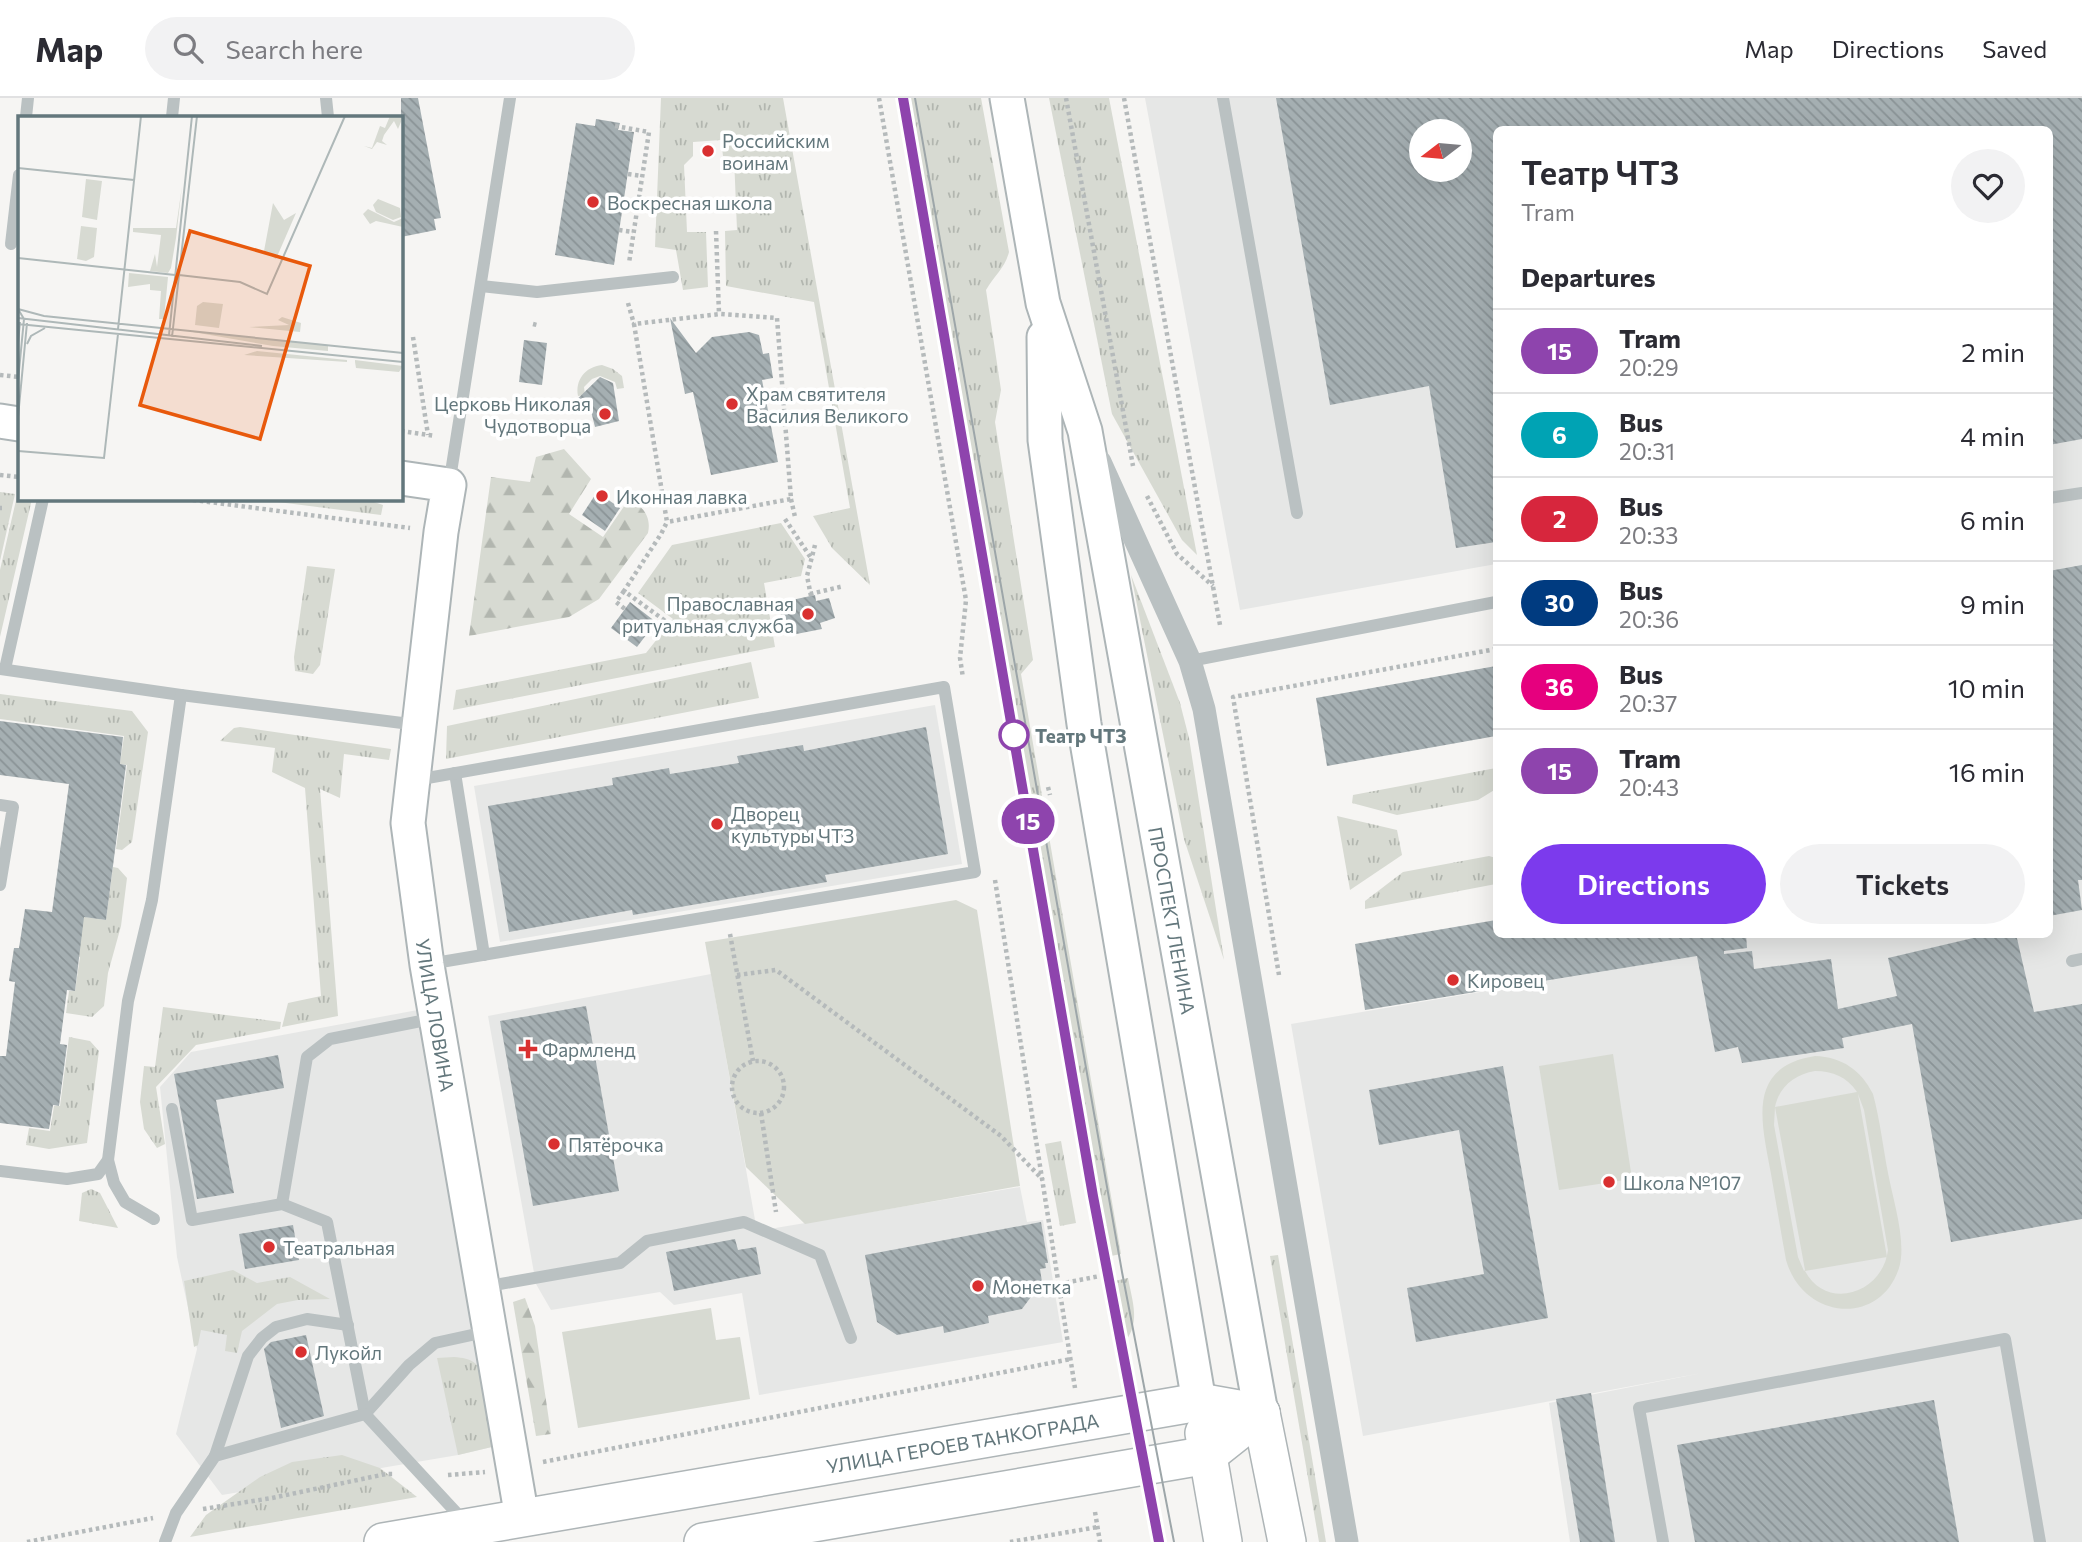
<!DOCTYPE html>
<html lang="en">
<head>
<meta charset="utf-8">
<style>
  body { margin:0; font-family:Commissioner,sans-serif; background:#f2f2f3; color:#2b2b33; height:100vh; display:flex; flex-direction:column; font-size:26px; white-space:nowrap }
  * { box-sizing:border-box; margin:0 }
  p { font-size:23px; color:#7c7c81 }
  .icon { flex:none; width:38px; height:38px; fill:none; stroke:currentColor; stroke-width:2; stroke-linecap:round; stroke-linejoin:round }
  .map { position:relative; flex:1; overflow:hidden }
  .drawer { position:absolute; left:1493px; top:28px; width:560px; height:812px; display:flex; flex-direction:column; background:#fff; border-radius:10px; box-shadow:0 7px 28px #0002 }
  .drawer>* { flex:none }
  .badge { padding:0 14px; border-radius:23px; font-size:24px; line-height:46px }
  .needle { width:46px; rotate:254deg }
  .controls { position:absolute; left:1409px; top:21px; display:grid; gap:14px }
  .controls a { display:grid; place-items:center; width:63px; height:63px; border-radius:50%; background:#fff; box-shadow:0 7px 28px #0002; font-size:35px }
  .map>.badge { position:absolute; translate:-50% -50%; box-shadow:0 0 0 4px #fff }
  h2 { padding:0 28px; font-size:26px; line-height:63px }
  .round { display:grid; place-items:center; flex:none; width:74px; height:74px; border-radius:37px; background:#f2f2f3 }
  .summary { display:flex; align-items:center; justify-content:space-between; height:119px; padding:0 28px }
  h1 { font-size:33px; font-weight:600; line-height:52px }
  .action { display:flex; gap:14px; margin-top:auto; padding:14px 28px }
  .action a { flex:1; height:80px; border-radius:42px; background:#7c3aed; color:#fff; font-size:28px; font-weight:600; line-height:80px; text-align:center }
  .action a+a { background:#f2f2f3; color:#2b2b33 }
  ul { padding:0; list-style:none }
  li { display:flex; align-items:center; gap:21px; height:84px; padding:0 28px; border-top:2px solid #e1e1e2 }
  li div { flex:1 }
  li b { display:block; font-size:26px }
  li em { font-style:normal }
  li .badge { min-width:77px; font-weight:700; text-align:center }
  header { display:flex; align-items:center; gap:42px; box-sizing:border-box; height:98px; padding:0 35px; background:#fff; border-bottom:2px solid #e1e1e2 }
  header strong { font-size:33px }
  nav { display:flex; gap:38px; margin-inline-start:auto; font-size:24px }
  .search { width:490px; height:63px; background:#f2f2f3; display:flex; align-items:center; gap:18px; box-sizing:border-box; padding:0 24px; border-radius:38px; color:#7c7c81; font-size:26px }
  .map>svg:first-child { display:block }
  .built { fill:#e6e7e6; fill-rule:evenodd }
  .grass { fill:url(#grass-tufts) }
  .forest { fill:url(#forest-firs) }
  .green { fill:#d7dad2; fill-rule:evenodd }
  .building { fill:url(#building-back-hatch); fill-rule:evenodd }
  .lines { fill:none; stroke-linecap:round; stroke-linejoin:round }
  .secondary-casing { stroke:#adb5b7; stroke-width:37 }
  .primary-casing { stroke:#aeb5b7; stroke-width:40 }
  .path { stroke:#b5babb; stroke-width:4.5; stroke-dasharray:3.5 3.5; stroke-linecap:butt }
  .lane { stroke:#bac1c2; stroke-width:12 }
  .street { stroke:#bac1c2; stroke-width:23 }
  .secondary { stroke:#fff; stroke-width:33 }
  .primary { stroke:#fff; stroke-width:37 }
  .tram { stroke:#9da6a9; stroke-width:2 }
  .line-casing { stroke:#fff; stroke-width:16 }
  .line { stroke:#8e44ad; stroke-width:10 }
  .poi-dot { fill:#d93030; stroke:#fff; stroke-width:2.5 }
  .stop-dot { fill:#fff; stroke:#8e44ad; stroke-width:3.5 }
  .labels { text-anchor:middle; dominant-baseline:central; stroke-width:7; stroke-linejoin:round; paint-order:stroke }
  .poi-label { font-size:19px; fill:#63777c; stroke:#fff; text-anchor:start }
  .stop-label { font-size:19px; font-weight:bold; fill:#63777c; stroke:#fff; text-anchor:start }
  .street-label { font-size:19px; fill:#63777c; stroke:#fff }
  .inset-road { fill:none; stroke:#aeb8b8; stroke-width:2 }
  .view { fill:#e8590c; fill-opacity:0.15; stroke:#e8590c; stroke-width:3.5 }
  .inset-edge { fill:none; stroke:#63777c; stroke-width:3.5 }
</style>
</head>
<body>
<header>
<strong>Map</strong>
<div class="search"><svg class="icon" aria-label="search" viewBox="0 0 24 24"><circle cx="10" cy="10" r="6"/><path d="M15 15l6 6"/></svg>Search here</div>
<nav><a>Map</a><a>Directions</a><a>Saved</a></nav>
</header>
<div class="map">
<svg width="2082" height="1444" viewBox="0 0 2082 1444">
  <defs>
    <pattern id="grass-tufts" width="24" height="20" patternUnits="userSpaceOnUse" patternTransform="scale(1.75)"><rect width="24" height="20" fill="#d7dad2"/><path d="M3 7l-1-3M5 7V3M7 7l1-3M15 17l-1-3M17 17v-4M19 17l1-3" fill="none" stroke="#b2b6af"/></pattern>
    <pattern id="forest-firs" width="22" height="20" patternUnits="userSpaceOnUse" patternTransform="scale(1.75)"><rect width="22" height="20" fill="#d7dad2"/><path d="M5 1l3.5 6h-7zM16 11l3.5 6h-7z" fill="#b2b6af"/></pattern>
    <pattern id="building-back-hatch" width="6" height="6" patternUnits="userSpaceOnUse" patternTransform="scale(1.75)"><rect width="6" height="6" fill="#a5afb2"/><path d="M-1 5l2 2M0 0l6 6M5-1l2 2" fill="none" stroke="#8a9396"/></pattern>
  </defs>
  <rect width="100%" height="100%" fill="#f6f5f3"/>
  <g class="built">
    <path d="M1145,0h937v1444h-512l-21,-139 153,-30 -339,63 -72,-412 432,-73 -2,-16 328,-1v-804h-553v434l-256,46zM1421,33h39v39h-39z"/>
    <polygon points="935,607 962,766 500,844 474,688"/>
    <polygon points="711,876 757,1133 1020,1089 1027,1124 1043,1122 1063,1244 759,1297 742,1195 674,1207 660,1194 551,1212 536,1186 488,918"/>
    <polygon points="423,911 496,1348 458,1357 222,1397 176,1336 197,1251 177,1159 160,989 191,954"/>
  </g>
  <g class="grass">
    <polygon points="661,0 783,0 870,487 832,450 813,418 850,410 814,204 726,188 725,133 737,132 734,59 723,58 721,42 693,44 693,58 684,67 687,134 706,134 708,189 683,192 676,152 655,149"/>
    <path d="M900,0h81l28,154c-4,16 -15,24 -23,38l15,100 -6,32 38,238 -12,14 100,580 -20,4z"/>
    <polygon points="1049,0 1109,0 1197,457 1182,442 1112,316"/>
    <path d="M602,267l11,4 9,7 2,12 -7,1 -2,-7 -15,-6 -8,3 -8,8 1,8 -7,1c-3,-16 7,-29 24,-31z"/>
    <polygon points="0,394 15,396 0,463"/>
    <polygon points="17,398 19,401 32,401 0,539 0,472"/>
    <polygon points="254,401 365,401 383,407 381,417"/>
    <polygon points="781,425 805,461 801,478 764,485 775,549 453,612 456,592 646,555 673,521 638,495 672,447"/>
    <polygon points="307,468 335,471 320,567 313,576 295,573 294,559"/>
    <polygon points="1131,477 1180,605 1189,640 1224,862 1184,741"/>
    <polygon points="751,564 759,600 446,661 447,628"/>
    <polygon points="0,596 132,613 148,634 132,744 122,752 116,751 127,667 120,666 124,638 0,621"/>
    <polygon points="240,629 391,651 389,662 344,656 340,700 320,691 338,918 282,929 288,905 321,898 305,690 272,674 275,650 220,643 234,630"/>
    <polygon points="1496,670 1496,691 1478,702 1397,717 1352,705 1353,697"/>
    <polygon points="1337,718 1397,732 1402,757 1350,792"/>
    <polygon points="1489,758 1496,760 1496,786 1365,811 1365,803 1403,774"/>
    <polygon points="113,769 118,770 127,780 121,828 108,875 104,908 92,919 66,915 69,893 75,893 80,859 72,857 78,818 106,822"/>
    <polygon points="163,909 281,924 280,931 196,947 156,989 165,1046 157,1050 144,1031 140,1004 144,968 155,969"/>
    <polygon points="69,939 90,943 99,953 87,1045 49,1051 26,1047 29,1030 50,1033 54,1008 60,1008"/>
    <polygon points="1061,1043 1076,1125 1060,1128 1045,1046"/>
    <polygon points="91,1091 100,1095 118,1130 79,1123 82,1095"/>
    <polygon points="1278,1157 1326,1444 1319,1444 1270,1158"/>
    <polygon points="233,1172 257,1185 290,1179 330,1201 298,1202 277,1206 242,1233 237,1255 225,1253 227,1237 201,1232 198,1247 194,1249 184,1183"/>
    <path d="M1128,1180c6,31 14,49 -11,73l-12,-68z"/>
    <path d="M454,1259c9,1 15,1 22,7 14,14 16,62 20,82l-38,9 -21,-97z"/>
    <polygon points="342,1357 380,1370 417,1399 190,1439 206,1417 260,1379 292,1364"/>
  </g>
  <g class="forest">
    <path d="M564,351l27,30 -22,35 34,23 24,-35 -12,-9 3,-4c16,13 35,21 30,44l-49,66 -30,18 -100,19 22,-159 39,5 6,-25z"/>
    <polygon points="525,1200 535,1228 551,1336 536,1338 513,1204"/>
  </g>
  <g class="green">
    <polygon points="956,802 977,812 1020,1088 805,1126 746,1069 705,844"/>
    <polygon points="1613,956 1632,1081 1559,1092 1539,968"/>
    <path d="M1815,958c27,1 46,14 58,38 7,26 10,53 15,79 5,27 19,69 11,95 -19,59 -96,52 -113,-8 -5,-28 -10,-57 -15,-86 -9,-50 -26,-107 44,-118zM1815,973c18,0 32,6 42,21l-82,15c4,-20 20,-33 40,-36zM1858,996l6,16 24,140c-5,43 -61,62 -83,21l82,-14zM1775,1009l30,163 -1,1 -6,-14 -24,-132z"/>
    <polygon points="711,1210 716,1242 740,1239 750,1301 578,1330 562,1234"/>
  </g>
  <g class="building">
    <polygon points="401,0 418,0 441,120 434,121 436,132 401,139"/>
    <path d="M1276,0h806v341l-33,6v-315h-553v412l-40,6 -27,-162 -99,19zM1421,33h39v39h-39z"/>
    <polygon points="596,21 620,25 618,32 634,34 614,167 555,157 576,25 595,28"/>
    <polygon points="670,220 696,255 712,239 749,234 759,237 763,256 769,255 773,280 762,282 778,364 711,377 693,294 685,296"/>
    <polygon points="524,242 547,245 542,287 519,284"/>
    <polygon points="600,279 613,285 619,323 595,329 591,313 565,313"/>
    <polygon points="597,394 620,410 605,433 582,417"/>
    <polygon points="2082,467 2082,782 2078,782 2082,812 2049,818 2049,473"/>
    <polygon points="815,497 816,503 829,500 835,520 820,525 822,531 786,538 778,505"/>
    <polygon points="630,504 656,524 637,549 611,530"/>
    <polygon points="1496,568 1496,638 1327,668 1316,600"/>
    <polygon points="0,623 123,639 120,666 126,667 106,822 84,819 75,893 67,892 60,946 67,947 59,1008 53,1007 49,1031 0,1025 0,958 6,958 15,884 9,883 14,850 19,850 25,811 52,814 69,686 0,677"/>
    <polygon points="926,629 948,756 825,777 827,784 633,817 632,812 509,834 488,708 613,687 612,680 669,670 670,676 739,665 737,658 803,647 804,653"/>
    <polygon points="1496,822 1496,836 1746,836 1747,850 1724,853 1724,856 1752,853 1754,871 1831,861 1838,911 1897,898 1888,860 1990,836 2016,836 2034,914 2082,906 2082,1121 1951,1144 1912,926 1842,940 1844,950 1742,965 1738,949 1715,954 1697,858 1365,912 1355,846"/>
    <polygon points="586,908 619,1093 533,1108 500,923"/>
    <polygon points="278,957 284,990 216,1002 234,1095 197,1101 174,976"/>
    <polygon points="1503,968 1548,1220 1416,1244 1407,1190 1484,1176 1459,1032 1379,1047 1369,992"/>
    <polygon points="1041,1124 1048,1165 1045,1165 1046,1170 1040,1171 1042,1184 1022,1211 988,1218 989,1225 944,1235 943,1228 897,1237 877,1224 865,1157"/>
    <polygon points="293,1127 299,1162 245,1171 239,1136"/>
    <polygon points="735,1141 738,1152 756,1149 761,1176 674,1193 666,1154"/>
    <polygon points="306,1237 324,1318 281,1330 264,1251 271,1244"/>
    <polygon points="1591,1295 1615,1444 1580,1444 1556,1301"/>
    <polygon points="1934,1302 1959,1444 1695,1444 1677,1347"/>
  </g>
  <g class="lines">
    <g class="secondary-casing">
      <g id="secondary">
        <path id="s1" d="M1007,0l36,205 42,128 176,982"/>
        <polyline points="1044,239 1045,342 1084,626 1199,1304"/>
        <polyline points="0,323 19,326"/>
        <path id="s2" d="M401,380l48,7 -8,47 -33,291 19,142 95,553"/>
      </g>
    </g>
    <g class="primary-casing">
      <g id="primary">
        <polyline points="1261,1315 1287,1444"/>
        <polyline points="1204,1335 1223,1444"/>
        <path id="s3" d="M383,1444l816,-140 62,11"/>
        <polyline points="703,1444 1208,1357 1261,1315"/>
      </g>
    </g>
    <g class="path">
      <polyline points="879,0 966,502 960,560 963,580"/>
      <polyline points="1066,0 1133,368"/>
      <polyline points="1124,0 1220,527"/>
      <polyline points="615,28 649,34 629,165"/>
      <polyline points="628,76 642,78"/>
      <polyline points="619,132 633,134"/>
      <polyline points="716,133 719,216"/>
      <polyline points="628,205 634,226"/>
      <polyline points="533,226 537,227"/>
      <polyline points="413,239 428,337"/>
      <polyline points="0,277 19,279"/>
      <polyline points="401,333 435,338"/>
      <polyline points="0,377 19,379"/>
      <polyline points="1147,398 1177,456 1213,488"/>
      <polyline points="186,401 410,430"/>
      <polyline points="791,401 795,419"/>
      <polyline points="0,410 2,410"/>
      <polyline points="785,421 811,460"/>
      <polyline points="624,493 616,504 625,511"/>
      <polyline points="810,496 844,488"/>
      <polyline points="811,498 807,478 815,447"/>
      <polyline points="651,531 656,535 664,522 624,493 661,436 667,424 634,226 720,216 777,220 791,401 667,424"/>
      <polyline points="1048,689 1050,697"/>
      <polyline points="995,782 1075,1290"/>
      <polyline points="730,836 753,963"/>
      <polyline points="737,877 776,872 1001,1038 1043,1082"/>
      <polyline points="1279,877 1233,599 1496,551"/>
      <circle cx="758" cy="989" r="26"/>
      <polyline points="761,1015 776,1114"/>
      <polyline points="1059,1186 1100,1178"/>
      <polyline points="543,1364 1071,1261"/>
      <polyline points="448,1377 485,1374"/>
      <polyline points="203,1411 272,1400 386,1376 394,1376"/>
      <polyline points="1095,1414 1100,1444"/>
      <polyline points="27,1444 153,1420"/>
      <polyline points="1010,1444 1098,1429"/>
    </g>
    <g class="lane">
      <polyline points="326,0 328,19"/>
      <polyline points="1223,0 1297,415"/>
      <polyline points="26,19 28,0"/>
      <polyline points="172,19 174,0"/>
      <polyline points="11,146 19,77"/>
      <polyline points="481,188 537,194 673,179"/>
      <polyline points="449,387 510,0"/>
      <polyline points="2049,400 2082,395"/>
      <polyline points="1190,563 1496,504"/>
      <polyline points="0,571 181,597 418,627"/>
      <polyline points="5,571 43,401"/>
      <polyline points="455,675 484,857"/>
      <polyline points="416,682 944,589 975,774 429,866"/>
      <polyline points="0,707 13,709 0,787"/>
      <polyline points="2072,863 2082,861"/>
      <polyline points="172,1011 192,1122 282,1106 327,1124 365,1316"/>
      <polyline points="108,1062 114,1085 125,1104 154,1121"/>
      <polyline points="0,1073 67,1081 98,1076 108,1062 128,903 152,802 181,597"/>
      <polyline points="282,1106 307,959 330,941 436,920"/>
      <polyline points="483,1189 620,1165 647,1143 744,1124 820,1157 851,1240"/>
      <polyline points="365,1316 409,1267 435,1245 490,1233"/>
      <polyline points="215,1358 248,1258 262,1240 276,1229 307,1221 348,1227"/>
      <polyline points="165,1444 176,1415 215,1358 365,1316 465,1424"/>
      <polyline points="1663,1444 1639,1310 2005,1241 2040,1444"/>
    </g>
    <polyline class="street" points="1100,364 1190,563 1204,611 1347,1444"/>
    <use href="#secondary" class="secondary"/>
    <use href="#primary" class="primary"/>
    <g class="tram">
      <polyline points="903,0 1093,1098 1159,1444"/>
      <polyline points="915,0 1122,1174 1174,1444"/>
    </g>
  </g>
  <g class="lines">
    <g class="line-casing">
      <polyline id="line" points="903,0 1093,1098 1159,1444"/>
    </g>
    <use href="#line" class="line"/>
  </g>
  <g class="poi-dot">
    <circle cx="708" cy="53" r="7"/>
    <circle cx="593" cy="104" r="7"/>
    <circle cx="732" cy="306" r="7"/>
    <circle cx="605" cy="316" r="7"/>
    <circle cx="602" cy="398" r="7"/>
    <circle cx="808" cy="516" r="7"/>
    <circle cx="717" cy="726" r="7"/>
    <circle cx="1453" cy="882" r="7"/>
    <path d="M524.5 940.5h7v7h7v7h-7v7h-7v-7h-7v-7h7z"/>
    <circle cx="554" cy="1046" r="7"/>
    <circle cx="1609" cy="1084" r="7"/>
    <circle cx="269" cy="1149" r="7"/>
    <circle cx="978" cy="1188" r="7"/>
    <circle cx="301" cy="1254" r="7"/>
  </g>
  <circle class="stop-dot" cx="1014" cy="637" r="14"/>
  <g class="labels">
    <g class="poi-label">
      <text x="722" y="42">Российским<tspan x="722" dy="22">воинам</tspan></text>
      <text x="607" y="104">Воскресная школа</text>
      <text x="746" y="295">Храм святителя<tspan x="746" dy="22">Василия Великого</tspan></text>
      <text x="591" y="305" text-anchor="end">Церковь Николая<tspan x="591" dy="22">Чудотворца</tspan></text>
      <text x="616" y="398">Иконная лавка</text>
      <text x="794" y="505" text-anchor="end">Православная<tspan x="794" dy="22">ритуальная служба</tspan></text>
      <text x="731" y="715">Дворец<tspan x="731" dy="22">культуры ЧТЗ</tspan></text>
      <text x="1467" y="882">Кировец</text>
      <text x="542" y="951">Фармленд</text>
      <text x="568" y="1046">Пятёрочка</text>
      <text x="1623" y="1084">Школа №107</text>
      <text x="283" y="1149">Театральная</text>
      <text x="992" y="1188">Монетка</text>
      <text x="315" y="1254">Лукойл</text>
    </g>
    <g class="stop-label">
      <text x="1035" y="637">Театр ЧТЗ</text>
    </g>
    <g class="street-label">
      <text stroke="none"><textPath href="#s1" startOffset="840">ПРОСПЕКТ ЛЕНИНА</textPath></text>
      <text stroke="none"><textPath href="#s2" startOffset="583">УЛИЦА ЛОВИНА</textPath></text>
      <text stroke="none"><textPath href="#s3" startOffset="588">УЛИЦА ГЕРОЕВ ТАНКОГРАДА</textPath></text>
    </g>
  </g>
  <g transform="translate(18 18)">
    <rect width="385" height="385" fill="#f6f5f3"/>
    <path d="M372,0l13,1 -5,12 -4,-8 -10,14 -2,6 5,4 -10,-3 -5,7 -8,-3 8,2 8,-22 5,2zM164,70l-6,52 -5,30 -3,5 -18,-2 5,-17 2,13 4,-32 -28,-3v-4h43zM255,87l11,17 12,-7 -20,46 -12,-8zM264,201l19,6 -1,9 -51,-5 40,-2 -11,-5zM169,215l141,14v6l-55,-5zM239,235l90,9v2l-103,-7zM337,246v-2l48,6 -4,6 -43,-4z" fill="#d7dad2"/>
    <path d="M68,63l16,2 -5,39 -15,-3zM350,93l26,13 9,-4v9l-27,-6 -6,3 -7,-10zM63,110l16,2 -3,29 -8,4 -9,-2z" fill="#d7dad2"/>
    <path d="M360,83l22,9 1,9 -8,3 -17,-8 -3,-7zM111,157l39,4 -4,42h-5l2,-28 -11,-1v-6l-22,3zM185,186l20,2 -4,24 -24,-3 2,-19z" fill="#d7dad2"/>
    <path class="inset-road" d="M0,52l116,12M0,142l157,17M161,159l61,7 27,12 78,-178M0,193l26,7 359,37M0,193l6,10 -6,62M0,202l244,28M0,208l385,38M100,213l23,-213M151,219l23,-219M154,221l25,-221M0,227l2,-21M9,228l4,-8 14,-8M0,301l9,-94M0,335l86,7 14,-124"/>
    <path class="view" d="M172,115l120,35 -50,173 -120,-34z"/>
    <rect width="385" height="385" class="inset-edge"/>
  </g>
</svg>
<div class="controls">
<a><svg class="needle" viewBox="-14 -14 28 28"><path d="M0-13l5 13h-10z" fill="#e53935"/><path d="M0 13l5-13h-10z" fill="#7c7c81"/></svg></a>
</div>
<b class="badge" style="left:1028px;top:723px;background:#8e44ad;color:#fff">15</b>
<section class="drawer">
<div class="summary"><div><h1>Театр ЧТЗ</h1><p>Tram</p></div><a class="round"><svg class="icon" aria-label="heart" viewBox="0 0 24 24"><path d="M12 20l-8-8c-3-5 5-10 8-4 3-6 11-1 8 4z"/></svg></a></div>
<h2>Departures</h2>
<ul>
<li><span class="badge" style="background:#8e44ad;color:#fff">15</span><div><b>Tram</b><p>20:29</p></div><em>2 min</em></li>
<li><span class="badge" style="background:#00a3b4;color:#fff">6</span><div><b>Bus</b><p>20:31</p></div><em>4 min</em></li>
<li><span class="badge" style="background:#d7263d;color:#fff">2</span><div><b>Bus</b><p>20:33</p></div><em>6 min</em></li>
<li><span class="badge" style="background:#003b80;color:#fff">30</span><div><b>Bus</b><p>20:36</p></div><em>9 min</em></li>
<li><span class="badge" style="background:#e6007e;color:#fff">36</span><div><b>Bus</b><p>20:37</p></div><em>10 min</em></li>
<li><span class="badge" style="background:#8e44ad;color:#fff">15</span><div><b>Tram</b><p>20:43</p></div><em>16 min</em></li>
</ul>
<div class="action"><a>Directions</a><a>Tickets</a></div>
</section>
</div>
</body>
</html>
